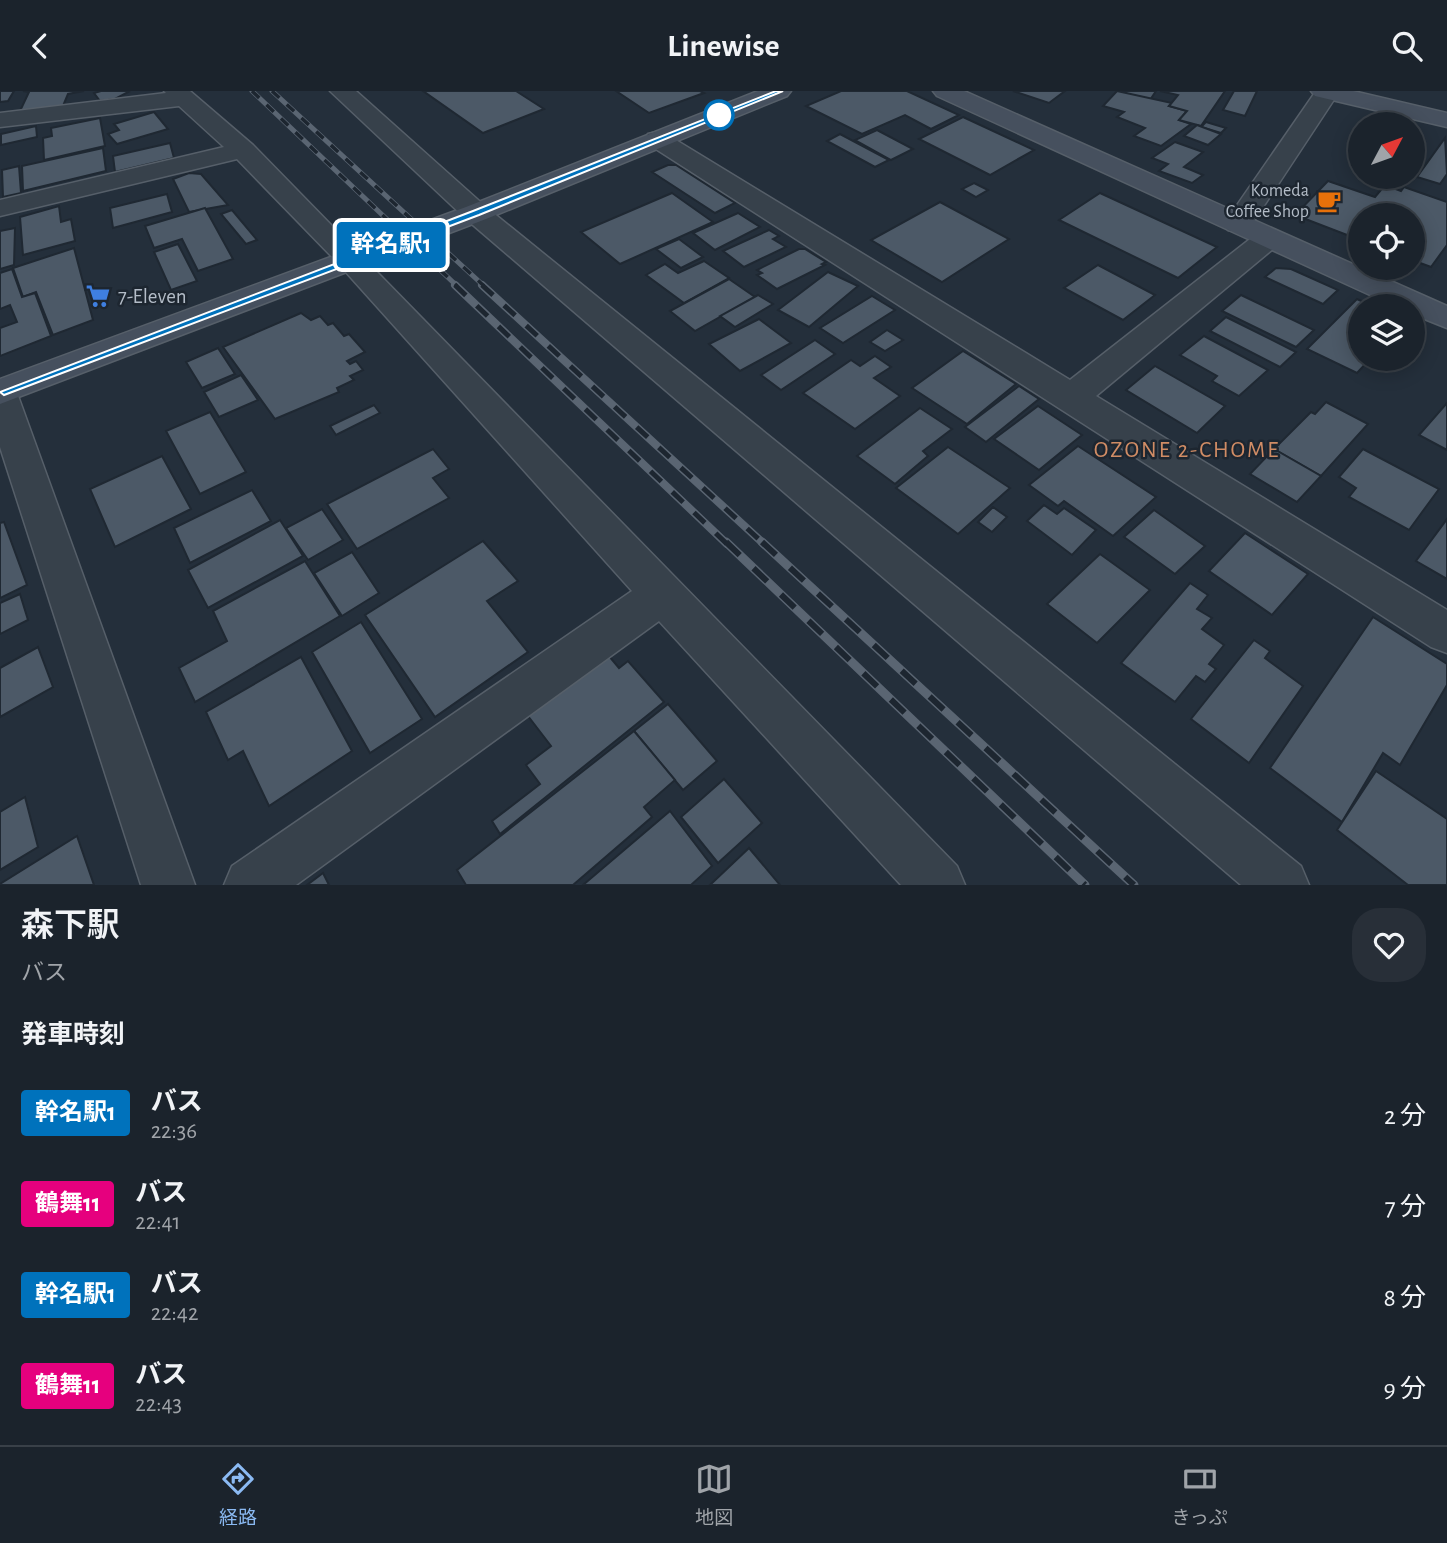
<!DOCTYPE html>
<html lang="ja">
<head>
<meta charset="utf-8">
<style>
  body { margin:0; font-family:"Alegreya Sans","Noto Sans JP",sans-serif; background:#282f38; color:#f1f3f6; height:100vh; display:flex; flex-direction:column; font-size:26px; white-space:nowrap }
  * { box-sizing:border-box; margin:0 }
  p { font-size:23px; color:#a0a4a9 }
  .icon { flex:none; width:38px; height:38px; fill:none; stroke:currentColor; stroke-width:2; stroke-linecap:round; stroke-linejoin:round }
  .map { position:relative; height:794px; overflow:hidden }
  .side { display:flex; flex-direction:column; background:#1b232c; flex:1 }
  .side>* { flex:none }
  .badge { padding:0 14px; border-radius:5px; font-size:24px; line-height:46px }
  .needle { width:46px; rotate:49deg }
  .fabs { position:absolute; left:1348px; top:21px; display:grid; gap:14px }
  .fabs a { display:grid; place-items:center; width:77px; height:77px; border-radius:50%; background:#1b232c; box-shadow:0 4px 18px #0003,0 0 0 2px #394048; font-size:35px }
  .map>.badge { position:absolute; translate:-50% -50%; box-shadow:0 0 0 4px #fff }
  h2 { padding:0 21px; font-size:26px; line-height:63px }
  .round { display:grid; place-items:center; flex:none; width:74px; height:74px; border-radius:28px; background:#282f38 }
  .summary { display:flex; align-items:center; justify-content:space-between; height:119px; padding:0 21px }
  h1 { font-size:33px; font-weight:600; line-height:52px }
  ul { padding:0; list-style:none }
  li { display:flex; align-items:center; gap:21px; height:91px; padding:0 21px }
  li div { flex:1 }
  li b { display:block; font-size:26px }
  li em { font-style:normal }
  li .badge { min-width:77px; font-weight:700; text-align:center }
  header { display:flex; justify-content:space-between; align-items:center; height:91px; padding:0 21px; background:#1b232c; font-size:32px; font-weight:600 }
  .tab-bar { display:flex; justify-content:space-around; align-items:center; height:98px; border-top:2px solid #394048; background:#1b232c; font-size:19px; color:#a0a4a9 }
  .tab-bar a { display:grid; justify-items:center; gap:4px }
  .tab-bar .selected { color:#8bbaf3 }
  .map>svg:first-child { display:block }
  .building { fill:#4c5967; stroke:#1f2832; stroke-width:2 }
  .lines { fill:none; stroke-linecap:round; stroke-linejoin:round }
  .street-casing { stroke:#565f69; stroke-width:3 }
  .secondary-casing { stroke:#565f69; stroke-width:3 }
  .street { fill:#37414b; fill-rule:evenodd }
  .secondary { fill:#46505e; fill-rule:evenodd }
  .rail-far2-casing { stroke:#5a6572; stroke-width:5 }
  .rail-far1-casing { stroke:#5a6572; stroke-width:8 }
  .rail-casing { stroke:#5a6572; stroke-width:9 }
  .rail-far2 { stroke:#1d2630; stroke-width:3.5; stroke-dasharray:10; stroke-linecap:butt }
  .rail-far1 { stroke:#1d2630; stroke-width:5; stroke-dasharray:15; stroke-linecap:butt }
  .rail { stroke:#1d2630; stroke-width:6; stroke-dasharray:19; stroke-linecap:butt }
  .line { fill:#0072bc; stroke:#fff; stroke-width:2 }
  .stop-dot { fill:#fff; stroke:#0072bc; stroke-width:3.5 }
  .labels { text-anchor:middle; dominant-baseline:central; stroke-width:5; stroke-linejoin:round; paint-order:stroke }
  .far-poi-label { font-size:18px; fill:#b3bcc7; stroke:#1d2630; text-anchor:end }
  .poi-label { font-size:21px; fill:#b3bcc7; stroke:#1d2630; text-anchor:start }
  .neighbourhood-label { font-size:23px; letter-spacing:2px; fill:#d08c65; stroke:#1d2630 }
</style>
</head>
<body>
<header><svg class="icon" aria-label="back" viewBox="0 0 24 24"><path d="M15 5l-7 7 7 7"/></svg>Linewise<svg class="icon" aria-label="search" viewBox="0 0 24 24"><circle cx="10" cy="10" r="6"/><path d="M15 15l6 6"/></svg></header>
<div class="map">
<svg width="1447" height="794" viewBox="0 0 1447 794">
  <rect width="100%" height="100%" fill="#242f3b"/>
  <g class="building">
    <polygon points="0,0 14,0 8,10 0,11"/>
    <polygon points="23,0 84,0 68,3 63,15 20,20 29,1"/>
    <polygon points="101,0 130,0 115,8 100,10 94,2"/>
    <polygon points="423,0 516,0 544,18 483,42"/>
    <polygon points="616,0 700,0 704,2 649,22"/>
    <polygon points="841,0 907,0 959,24 931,38 905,24 862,43 806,15"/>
    <polygon points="1013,0 1065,0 1049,12"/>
    <polygon points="1117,0 1156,0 1150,9"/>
    <polygon points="1117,0 1172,12 1169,15 1187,20 1179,29 1191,33 1161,55 1134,45 1145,37 1117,26 1124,21 1103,15"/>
    <polygon points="1160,0 1225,0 1201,35 1179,29 1187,20 1169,15 1178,4"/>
    <polygon points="1234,0 1257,0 1245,25 1223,19"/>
    <polygon points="154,21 168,38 117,53 108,43 119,39 114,33"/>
    <polygon points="963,26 1034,59 990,84 919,48"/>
    <polygon points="100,27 105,55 44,69 43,47 52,45 51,37"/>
    <polygon points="1206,31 1226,37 1221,42 1201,36"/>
    <polygon points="1197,34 1221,43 1208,54 1184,45"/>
    <polygon points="36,35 37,46 1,54 1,43"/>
    <polygon points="877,39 913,58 891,69 855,49"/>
    <polygon points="840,43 889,69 875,76 827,50"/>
    <polygon points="1445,47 1447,83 1440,93 1417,86"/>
    <polygon points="1175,51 1203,61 1184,76 1203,84 1192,92 1159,80 1168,73 1152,67"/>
    <polygon points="170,52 174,67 115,81 113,65"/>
    <polygon points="103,57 106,80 23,100 22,75"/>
    <polygon points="668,74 676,74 735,112 715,122 652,81"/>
    <polygon points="19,75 21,102 3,106 2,79"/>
    <polygon points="189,82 201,83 228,114 189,121 173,88"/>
    <polygon points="1328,90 1375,106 1385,94 1401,100 1404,96 1447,111 1447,154 1431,176 1412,169 1412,124 1360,124 1360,149 1295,124"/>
    <polygon points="974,92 988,99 976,106 962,98"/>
    <polygon points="672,102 713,131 620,173 581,141"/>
    <polygon points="1100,102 1217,156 1178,187 1059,129"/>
    <polygon points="167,103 172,121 113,137 110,117"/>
    <polygon points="940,111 1009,148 942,191 871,149"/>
    <polygon points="59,115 61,131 71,128 75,150 23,164 20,126"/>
    <polygon points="205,117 233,168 198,180 182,148 154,157 145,135"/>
    <polygon points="232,119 257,149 246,153 221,123"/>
    <polygon points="738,122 760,136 715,159 693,142"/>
    <polygon points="15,137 14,174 0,178 0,140"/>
    <polygon points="769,139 779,145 773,148 786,156 744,176 723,160"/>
    <polygon points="679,148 703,166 681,177 656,158"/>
    <polygon points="178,153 197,190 171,199 154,161"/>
    <polygon points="74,157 93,229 53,244 36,201 23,206 13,177"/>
    <polygon points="799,158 805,158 826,171 822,173 825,174 777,198 757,184 762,182 757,179"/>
    <polygon points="704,170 729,187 684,212 646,184 665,173 678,182"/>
    <polygon points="1098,174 1155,204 1123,229 1064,197"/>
    <polygon points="1276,177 1291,178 1338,199 1323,213 1265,186"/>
    <polygon points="12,178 22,206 35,202 51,245 0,265 0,237 17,231 10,214 0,218 0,182"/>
    <polygon points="828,181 858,195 809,236 778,219"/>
    <polygon points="729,188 755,206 695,240 670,220"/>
    <polygon points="758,204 773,213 735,236 720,225"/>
    <polygon points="1241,204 1314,239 1296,256 1222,220"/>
    <polygon points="872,205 895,219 843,252 820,237"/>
    <polygon points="1357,208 1372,215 1360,215 1360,268 1370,268 1357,282 1307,258"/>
    <polygon points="301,222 311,229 320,225 328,234 333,232 344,245 349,243 365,261 347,270 350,273 356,270 363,279 350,285 354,289 337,297 339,301 275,328 223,256"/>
    <polygon points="1226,226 1296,261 1280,276 1210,240"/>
    <polygon points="759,228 791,252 740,280 709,253"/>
    <polygon points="887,239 903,249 885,260 870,251"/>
    <polygon points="1204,245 1268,279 1239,305 1212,290 1217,285 1180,264"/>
    <polygon points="815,249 835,263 781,299 761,284"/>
    <polygon points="218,257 235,283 202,297 186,271"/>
    <polygon points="963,260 1016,293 967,333 912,297"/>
    <polygon points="875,265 891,276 874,287 900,305 855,338 803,302 851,269 860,275"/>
    <polygon points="1155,275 1225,315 1197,342 1126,299"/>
    <polygon points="241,284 258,309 219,326 204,301"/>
    <polygon points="1019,295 1039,308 986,351 965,336"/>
    <polygon points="1326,311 1368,333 1321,385 1274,358 1311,321 1315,323"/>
    <polygon points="1447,312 1447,359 1419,344"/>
    <polygon points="374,314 380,322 336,344 330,335"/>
    <polygon points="1038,315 1082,344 1039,379 994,348"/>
    <polygon points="920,317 952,338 923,360 928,365 895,393 857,365"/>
    <polygon points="210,321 246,381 200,403 166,340"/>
    <polygon points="1078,355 1156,406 1113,445 1064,410 1058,415 1029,394"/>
    <polygon points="948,356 1010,397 958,443 896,397"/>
    <polygon points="433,358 449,378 433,387 449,407 357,458 327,413"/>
    <polygon points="1274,358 1321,385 1297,411 1250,383"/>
    <polygon points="1363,358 1439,398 1409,439 1349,406 1356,397 1339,386"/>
    <polygon points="162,365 191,418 115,456 90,398"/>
    <polygon points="252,399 271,430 190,472 174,437"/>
    <polygon points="1044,414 1057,423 1064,417 1096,439 1072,464 1027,430"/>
    <polygon points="993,416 1007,426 992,441 978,431"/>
    <polygon points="322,418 343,449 308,469 286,437"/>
    <polygon points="1154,419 1205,455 1175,483 1124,446"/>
    <polygon points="1447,428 1447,488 1416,470"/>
    <polygon points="280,429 303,465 208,517 188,479"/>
    <polygon points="4,431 27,494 0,507 0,432"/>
    <polygon points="1245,442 1308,483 1272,524 1209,480"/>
    <polygon points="483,450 518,490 487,510 528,561 435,626 365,524"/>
    <polygon points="352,461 379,502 342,525 314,482"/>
    <polygon points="1100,463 1150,499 1097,552 1047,513"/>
    <polygon points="305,470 340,525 195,611 179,577 227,550 213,520"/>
    <polygon points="1190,492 1208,504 1197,518 1212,527 1202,538 1224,554 1209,573 1216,578 1205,591 1196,585 1175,611 1121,572"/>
    <polygon points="20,503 28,529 0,543 0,512"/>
    <polygon points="1373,526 1447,573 1447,594 1400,674 1383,662 1342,731 1270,677"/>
    <polygon points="361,531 422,628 370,662 312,561"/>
    <polygon points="1254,549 1270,560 1265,567 1303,595 1249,672 1191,628"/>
    <polygon points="38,556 53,596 0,626 0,577"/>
    <polygon points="609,565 619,577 628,570 664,611 500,743 492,730 540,693 526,674 551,655 528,625"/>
    <polygon points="301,566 352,660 269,715 243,660 228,669 206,621"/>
    <polygon points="668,613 717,670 683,699 634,640"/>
    <polygon points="634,640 675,689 644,716 652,726 573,794 466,794 457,779"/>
    <polygon points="1376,680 1447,728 1447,794 1408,794 1337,739"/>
    <polygon points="724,688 762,732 718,772 681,726"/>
    <polygon points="25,706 38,756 0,779 0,721"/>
    <polygon points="670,720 712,775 691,794 583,794"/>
    <polygon points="77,745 94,794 0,794 0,793"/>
    <polygon points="749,757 780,794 710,794"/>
    <polygon points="323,782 329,794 307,794"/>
  </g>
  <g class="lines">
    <g class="street-casing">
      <g id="street">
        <polygon points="164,0 190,0 253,54 957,775 965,794 901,794 659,530 296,794 224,794 232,775 632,500 335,169 237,68 0,125 0,109 224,56 179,15 0,36 0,22 166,2"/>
        <polygon points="330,0 356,0 486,116 1301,775 1309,794 1241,794 466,128"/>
        <polygon points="1316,0 1339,1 1248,139 1238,141 1228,139 1224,133"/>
        <polygon points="657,41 666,43 1070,289 1259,141 1269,138 1279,141 1283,147 1279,153 1096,305 1447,519 1447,562 1431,556 648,53 645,48 648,43"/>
        <polygon points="0,290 12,293 17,302 195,794 141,794 0,356"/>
      </g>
    </g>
    <g class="secondary-casing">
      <g id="secondary">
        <polygon points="758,0 791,0 787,5 486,128 0,313 0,288 466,116"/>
        <polygon points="933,0 964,0 1447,215 1447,237 1412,223 1412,215 1394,215 937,5"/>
        <polygon points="1311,0 1353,0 1447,22 1447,36 1315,5"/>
      </g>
    </g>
    <use href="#street" class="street"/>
    <use href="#secondary" class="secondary"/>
    <g class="rail-far2-casing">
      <g id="rail-far2">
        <polyline points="252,0 457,195"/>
        <polyline points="272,0 484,195"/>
      </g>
    </g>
    <g class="rail-far1-casing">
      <g id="rail-far1">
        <polyline points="455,194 727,453"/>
        <polyline points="482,194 764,453"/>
      </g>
    </g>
    <g class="rail-casing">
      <g id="rail">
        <polyline points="726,451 1085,794"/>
        <polyline points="762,451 1134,794"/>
      </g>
    </g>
    <use href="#rail-far2" class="rail-far2"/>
    <use href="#rail-far1" class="rail-far1"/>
    <use href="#rail" class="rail"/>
  </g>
  <polygon class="line" points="776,0 783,0 479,124 4,304 0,301 473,120"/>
  <defs>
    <g id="cafe-bare" transform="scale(1.89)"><path d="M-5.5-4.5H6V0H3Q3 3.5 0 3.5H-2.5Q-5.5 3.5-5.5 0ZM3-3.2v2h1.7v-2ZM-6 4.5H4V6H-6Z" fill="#e8710a" stroke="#1d2630" stroke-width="2.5" paint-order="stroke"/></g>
    <g id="supermarket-bare" transform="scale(1.89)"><path d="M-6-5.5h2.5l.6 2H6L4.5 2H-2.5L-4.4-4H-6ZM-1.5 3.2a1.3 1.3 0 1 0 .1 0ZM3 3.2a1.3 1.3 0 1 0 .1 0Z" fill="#3f7fe0" stroke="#1d2630" stroke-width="2.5" paint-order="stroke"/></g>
  </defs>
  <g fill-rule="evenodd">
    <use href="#cafe-bare" x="1329" y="110"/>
    <use href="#supermarket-bare" x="98" y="205"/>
  </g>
  <circle class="stop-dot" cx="719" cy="24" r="14"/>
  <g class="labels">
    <g class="far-poi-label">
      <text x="1309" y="100">Komeda<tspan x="1309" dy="21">Coffee Shop</tspan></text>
    </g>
    <g class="poi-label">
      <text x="118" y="205">7-Eleven</text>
    </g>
    <g class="neighbourhood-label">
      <text x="1187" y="359">OZONE 2-CHOME</text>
    </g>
  </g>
</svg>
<div class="fabs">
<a><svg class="needle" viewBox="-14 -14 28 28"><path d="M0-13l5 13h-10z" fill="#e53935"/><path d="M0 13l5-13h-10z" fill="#a0a4a9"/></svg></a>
<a><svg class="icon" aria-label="locate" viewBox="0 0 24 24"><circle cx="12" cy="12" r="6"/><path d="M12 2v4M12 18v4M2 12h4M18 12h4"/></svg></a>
<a><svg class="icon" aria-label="layers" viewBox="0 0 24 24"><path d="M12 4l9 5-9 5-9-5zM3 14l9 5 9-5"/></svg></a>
</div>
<b class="badge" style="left:391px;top:154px;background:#0072bc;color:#fff">幹名駅1</b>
</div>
<section class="side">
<div class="summary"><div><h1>森下駅</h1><p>バス</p></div><a class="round"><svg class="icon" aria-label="heart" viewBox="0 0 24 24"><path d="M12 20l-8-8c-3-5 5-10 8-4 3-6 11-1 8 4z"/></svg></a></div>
<h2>発車時刻</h2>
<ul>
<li><span class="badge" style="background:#0072bc;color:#fff">幹名駅1</span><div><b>バス</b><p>22:36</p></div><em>2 分</em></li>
<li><span class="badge" style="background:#e6007e;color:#fff">鶴舞11</span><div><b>バス</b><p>22:41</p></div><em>7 分</em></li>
<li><span class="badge" style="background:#0072bc;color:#fff">幹名駅1</span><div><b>バス</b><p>22:42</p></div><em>8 分</em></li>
<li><span class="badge" style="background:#e6007e;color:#fff">鶴舞11</span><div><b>バス</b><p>22:43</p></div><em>9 分</em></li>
</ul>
</section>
<nav class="tab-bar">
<a class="selected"><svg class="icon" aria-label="directions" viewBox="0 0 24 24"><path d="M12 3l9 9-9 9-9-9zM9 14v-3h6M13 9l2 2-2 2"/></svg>経路</a>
<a><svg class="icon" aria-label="map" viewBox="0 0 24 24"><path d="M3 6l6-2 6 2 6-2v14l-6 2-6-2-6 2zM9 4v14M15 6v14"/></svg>地図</a>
<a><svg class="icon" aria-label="tickets" viewBox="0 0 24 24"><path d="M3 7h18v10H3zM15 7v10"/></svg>きっぷ</a>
</nav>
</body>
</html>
